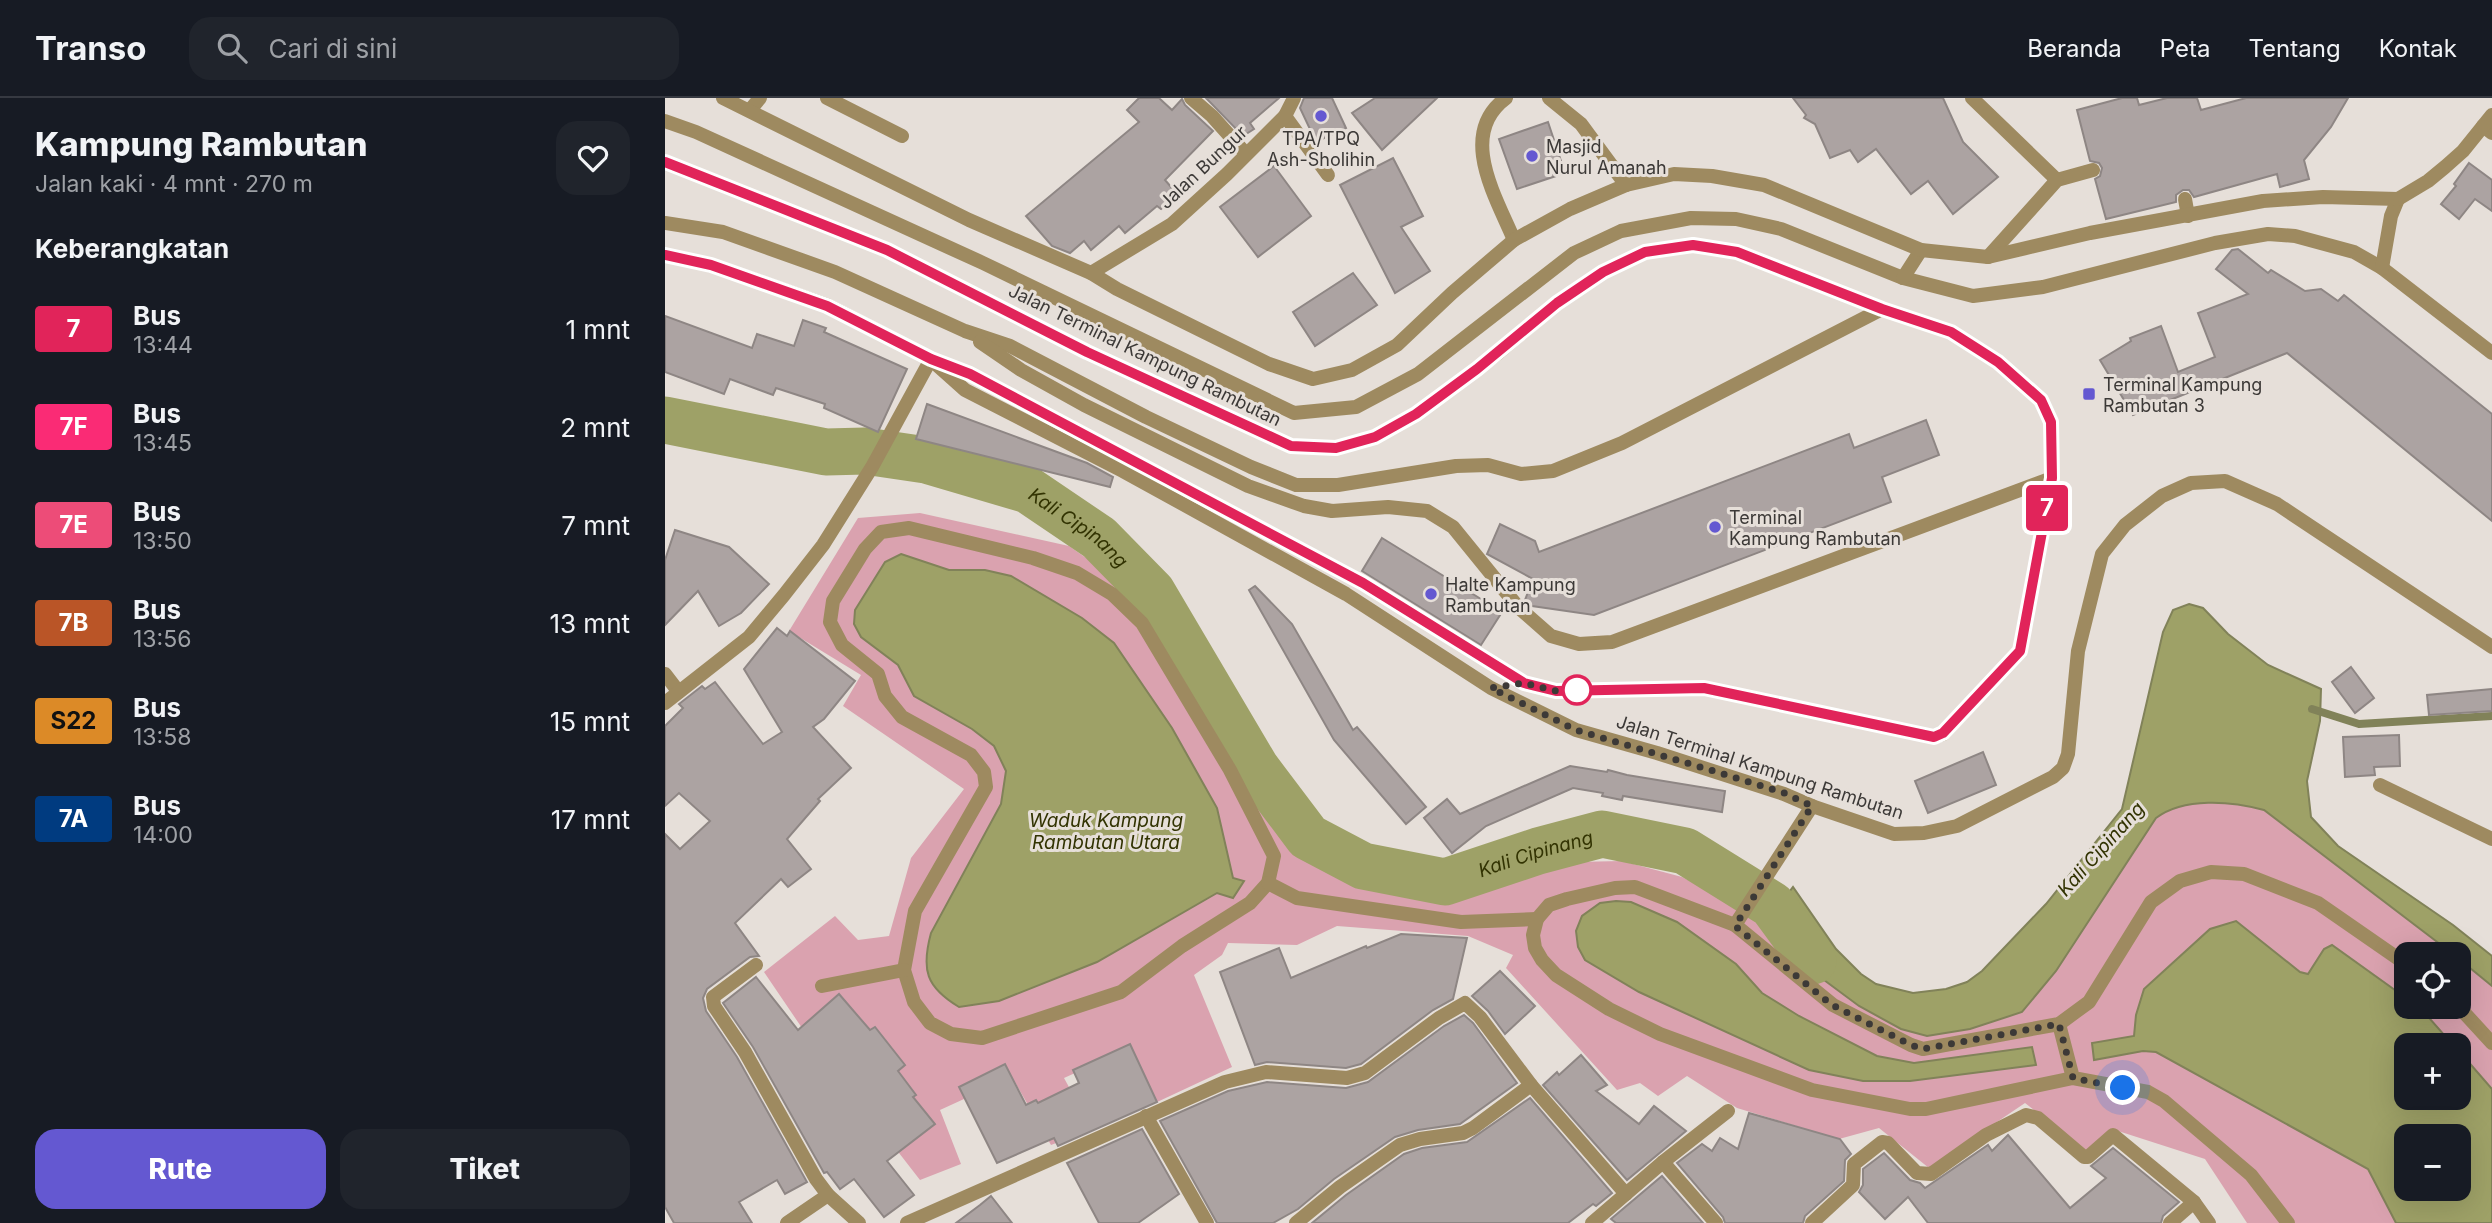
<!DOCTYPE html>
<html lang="id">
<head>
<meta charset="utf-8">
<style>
  body { margin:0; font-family:Inter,sans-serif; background:#20242c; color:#f1f3f6; height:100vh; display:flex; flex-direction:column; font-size:26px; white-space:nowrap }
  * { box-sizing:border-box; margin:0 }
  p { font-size:23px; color:#9ea1a6 }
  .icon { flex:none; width:38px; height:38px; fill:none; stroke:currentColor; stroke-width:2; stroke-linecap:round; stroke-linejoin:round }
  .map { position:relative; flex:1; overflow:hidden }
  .panel { display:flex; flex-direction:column; background:#171b24; width:665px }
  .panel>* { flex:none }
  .badge { padding:0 14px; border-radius:5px; font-size:24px; line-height:46px }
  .fabs { position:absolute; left:1729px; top:844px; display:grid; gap:14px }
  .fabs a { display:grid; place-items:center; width:77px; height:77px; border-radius:14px; background:#171b24; box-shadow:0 7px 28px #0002; font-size:35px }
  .you { position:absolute; width:35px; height:35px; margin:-18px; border:5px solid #fff; border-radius:50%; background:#1a73e8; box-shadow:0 0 0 10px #1a73e833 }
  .map>.badge { position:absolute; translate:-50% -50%; box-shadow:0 0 0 4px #fff }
  h2 { padding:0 35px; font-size:26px; line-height:63px }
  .round { display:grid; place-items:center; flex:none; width:74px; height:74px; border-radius:21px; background:#20242c }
  .overview { display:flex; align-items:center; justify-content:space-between; height:119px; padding:0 35px }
  h1 { font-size:33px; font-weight:800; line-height:52px }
  .button { display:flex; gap:14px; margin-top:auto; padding:14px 35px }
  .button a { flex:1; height:80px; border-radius:21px; background:#6458d1; color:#fff; font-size:28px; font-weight:800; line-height:80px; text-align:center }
  .button a+a { background:#20242c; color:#f1f3f6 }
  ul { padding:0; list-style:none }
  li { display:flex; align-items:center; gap:21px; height:98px; padding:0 35px }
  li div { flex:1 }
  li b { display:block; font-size:26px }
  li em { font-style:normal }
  li .badge { min-width:77px; font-weight:700; text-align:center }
  header { display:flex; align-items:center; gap:42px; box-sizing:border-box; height:98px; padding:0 35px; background:#171b24; border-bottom:2px solid #363941 }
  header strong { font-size:33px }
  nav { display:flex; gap:38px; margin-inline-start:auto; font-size:24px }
  .search { width:490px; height:63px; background:#20242c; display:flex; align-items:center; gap:18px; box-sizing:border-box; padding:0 24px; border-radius:21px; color:#9ea1a6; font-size:26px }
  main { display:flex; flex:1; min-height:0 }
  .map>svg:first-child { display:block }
  .green { fill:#daa2af; fill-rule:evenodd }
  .water { fill:#9ea167; stroke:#818259; stroke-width:2; fill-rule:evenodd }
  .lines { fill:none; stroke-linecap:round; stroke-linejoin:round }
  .stream { stroke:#818259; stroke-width:8 }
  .river { stroke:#9ea167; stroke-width:47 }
  .building { fill:#aca3a2; stroke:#8e8684; stroke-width:2 }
  .service { stroke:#9e8a60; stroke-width:14 }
  .pedestrian { stroke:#9e8a60; stroke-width:14 }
  .minor { stroke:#9e8a60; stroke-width:14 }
  .tertiary { stroke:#9e8a60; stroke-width:14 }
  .line-casing { stroke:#fff; stroke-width:16 }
  .line { stroke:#e1245a; stroke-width:10 }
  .walk { stroke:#3c3937; stroke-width:7; stroke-dasharray:0 12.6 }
  .poi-dot { fill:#6458d1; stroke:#e6dfd9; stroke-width:2.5 }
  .stop-dot { fill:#fff; stroke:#e1245a; stroke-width:3.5 }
  .labels { text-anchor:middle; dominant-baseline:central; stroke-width:6; stroke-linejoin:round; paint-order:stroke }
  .poi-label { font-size:18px; fill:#3c3937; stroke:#e6dfd9; text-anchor:start }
  .street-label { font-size:18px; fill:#3c3937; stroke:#e6dfd9 }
  .water-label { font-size:19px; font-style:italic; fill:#323302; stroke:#e6dfd9 }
</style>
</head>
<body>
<header>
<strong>Transo</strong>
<div class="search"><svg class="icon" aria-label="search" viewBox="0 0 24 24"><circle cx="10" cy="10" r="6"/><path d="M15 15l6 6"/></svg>Cari di sini</div>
<nav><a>Beranda</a><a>Peta</a><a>Tentang</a><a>Kontak</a></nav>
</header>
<main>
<section class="panel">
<div class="overview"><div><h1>Kampung Rambutan</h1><p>Jalan kaki · 4 mnt · 270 m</p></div><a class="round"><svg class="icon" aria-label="heart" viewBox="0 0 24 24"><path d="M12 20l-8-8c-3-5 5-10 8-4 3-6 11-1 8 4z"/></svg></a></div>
<h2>Keberangkatan</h2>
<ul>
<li><span class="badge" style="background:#e1245a;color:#fff">7</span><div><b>Bus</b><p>13:44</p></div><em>1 mnt</em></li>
<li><span class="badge" style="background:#fa2b75;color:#fff">7F</span><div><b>Bus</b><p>13:45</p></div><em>2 mnt</em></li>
<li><span class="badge" style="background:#ed4c78;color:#fff">7E</span><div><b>Bus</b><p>13:50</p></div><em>7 mnt</em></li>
<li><span class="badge" style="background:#ba5527;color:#fff">7B</span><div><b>Bus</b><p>13:56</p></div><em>13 mnt</em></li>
<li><span class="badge" style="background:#dc8a27;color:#111">S22</span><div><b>Bus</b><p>13:58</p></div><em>15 mnt</em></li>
<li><span class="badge" style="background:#003b80;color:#fff">7A</span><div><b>Bus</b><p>14:00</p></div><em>17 mnt</em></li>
</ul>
<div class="button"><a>Rute</a><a>Tiket</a></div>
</section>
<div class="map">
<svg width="1827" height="1125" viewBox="0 0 1827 1125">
  <rect width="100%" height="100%" fill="#e6dfd9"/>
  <path class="green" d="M255,415l149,33 43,30 32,28 17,18 99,177 33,43 33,25 53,18 65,11 57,-12 74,-22 47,-1 60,16 85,44 22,27 31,29 39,29 42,23 155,-58 91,-142c6,-8 12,-16 21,-19 30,-11 67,-8 96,0l189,144h-47v52h53v-47l33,27v237h-245l-42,-64 -90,-29 -28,22 -62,-49 -96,65 -50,-40 -40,11 -102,-31 -50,-32 -29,20 -18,-13 -23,7 -111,-122 7,-13 -45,-19 -131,-10 -40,19 -69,-2 -6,12 -28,20 38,92 -77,36 -29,-53 -62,28 28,51 -41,16 -39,-68 -72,33 21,54 -41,16 -118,-152 -38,-56 71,-56 23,24 31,-4 22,-78 53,-69 -121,-83 18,-31 -72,-44 69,-113zM1741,947h53v52h-53zM1741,1038h53v52h-53z"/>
  <g class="water">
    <path d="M236,456l48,16h36l26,6 71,42 32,25 58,85 45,80 16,70 11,3 -11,17 -16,-5 -120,69 -98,39 -40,6c-33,-20 -38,-37 -28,-74l70,-129 5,-33 -12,-25 -22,-17 -58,-33 -16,-31 -37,-28 -7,-13 1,-14 30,-48z"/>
    <path d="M1524,506l14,4 25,26 40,31 53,24 -1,32 -13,60 4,36 27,29 115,79 39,31v30l-33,-27v-5h-6l-189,-144c-33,-9 -80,-13 -108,8l-100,153 -34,41 -52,17 -43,7 -26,-7 -42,-23 -39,-29 -31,-29 -22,-27 26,-34 43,62 25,25 15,10 37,9 33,-4 21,-7 15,-11 64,-67 76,-95 41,-177 10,-22z"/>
    <polygon points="951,803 966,804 1012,824 1071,866 1097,895 1134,918 1212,958 1249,965 1367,949 1371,967 1245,983 1198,983 1144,972 974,894 920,862 913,849 911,833 917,818 935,805"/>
    <path d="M1571,823l64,51 8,2 16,-25 8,-4 74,53v8h11l6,5 30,34h-47v52h53v-46l33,38v134h-96l-28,-54 -212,-117 -13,-1 -49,9 -2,-17 42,-7 2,-21 8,-26 66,-60zM1741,1038h53v52h-53z"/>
  </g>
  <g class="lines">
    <polyline class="stream" points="1647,611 1694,626 1827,618"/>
    <path class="river" id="s1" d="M0,322l161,32 39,-1 61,9 102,30 71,48 53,54 104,176 52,69 55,29 82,16 93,-31 64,-17 83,17 87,54 41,56"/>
  </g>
  <g class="building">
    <polygon points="474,0 494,0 507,12 517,1 520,7 548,33 500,82 513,97 496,111 492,108 460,135 454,128 426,152 419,143 405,155 387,148 361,118 474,24 462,12"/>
    <polygon points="541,0 614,0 585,25 589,31 578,38"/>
    <polygon points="639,0 667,0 681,30 651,44 635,10"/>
    <polygon points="710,0 772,0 717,52 687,15"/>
    <polygon points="1128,0 1278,0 1298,44 1333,79 1288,116 1263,83 1246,96 1211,51 1193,64 1185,52 1165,60 1150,26 1139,20 1141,17"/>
    <polygon points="1457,0 1472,0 1474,7 1502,0 1532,0 1536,12 1581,0 1683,0 1666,29 1639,62 1644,81 1615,89 1612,76 1529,99 1524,92 1518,92 1511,97 1511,104 1441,121 1430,81 1435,78 1437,70 1434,65 1425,63 1412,12"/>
    <polygon points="883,24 900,75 852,91 834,41"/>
    <polygon points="728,60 758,118 736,129 765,173 730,195 675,87"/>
    <polygon points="1804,65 1827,82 1827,113 1810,101 1794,121 1776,106 1791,88 1789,86"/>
    <polygon points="609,68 646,118 593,159 555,109"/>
    <polygon points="1573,151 1603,175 1606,172 1640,193 1656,191 1673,203 1679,197 1827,316 1827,423 1622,255 1468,317 1435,262 1466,243 1465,240 1496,228 1513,274 1550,259 1533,215 1583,196 1551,171 1567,152"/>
    <polygon points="688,175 712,207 650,248 628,214"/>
    <polygon points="0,218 87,250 92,236 129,248 138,222 161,230 159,234 242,271 213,334 159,310 160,306 111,290 108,297 65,281 59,296 0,274"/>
    <polygon points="262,306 422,365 448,379 445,389 251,341"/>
    <polygon points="1261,322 1274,357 1217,379 1226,404 929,517 867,508 860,502 868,481 822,456 835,426 870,443 874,454 1184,336 1189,350"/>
    <polygon points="10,432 64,449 104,486 76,515 54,528 33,493 0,527 0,462"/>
    <polygon points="717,440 837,514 816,547 697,473"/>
    <polygon points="590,488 627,526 688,632 692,629 761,709 741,726 669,642 584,492"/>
    <polygon points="112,530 122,538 125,533 190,583 159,621 148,629 186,670 153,701 155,703 122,741 146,771 123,789 116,781 70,825 94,858 85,859 42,891 38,900 41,913 72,959 142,1084 120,1096 112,1082 74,1104 87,1125 9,1125 0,1109 0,736 15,751 45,723 14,695 0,708 0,628 18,610 14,606 37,588 40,591 50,584 98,646 117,634 79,571"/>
    <polygon points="1686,569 1709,600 1690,615 1667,584"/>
    <polygon points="1827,591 1827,613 1764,617 1762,597"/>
    <polygon points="1734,637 1735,668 1709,669 1710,677 1680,679 1678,639"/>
    <polygon points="1318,654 1331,687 1263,715 1250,683"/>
    <polygon points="905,668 942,674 943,672 962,677 1060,693 1057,714 958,698 957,702 937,698 938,695 908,690 821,728 787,755 759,720 782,701 795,716"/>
    <polygon points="736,836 802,840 788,901 768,912 696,966 681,970 602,964 590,967 555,874 614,850 626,880 701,848 702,850"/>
    <polygon points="835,873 870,908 840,936 823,913 807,898"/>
    <polygon points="91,879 133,932 174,896 205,932 210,929 240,967 233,973 251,997 248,999 270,1026 222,1063 249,1097 219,1119 189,1081 175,1091 162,1074 159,1075 88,949 58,905"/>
    <polygon points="799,917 808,925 852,985 795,1026 753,1032 730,1039 669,1081 633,1111 608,1125 552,1125 495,1023 563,993 602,984 681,990 703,984 779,928"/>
    <polygon points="465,946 492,1004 393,1048 389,1040 332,1065 294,989 340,966 361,1007 371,1002 373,1005 414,985 408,972"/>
    <polygon points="916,957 942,987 931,993 974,1026 989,1008 1021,1033 962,1082 878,987 892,974 894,977"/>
    <polygon points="865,1000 947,1095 931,1108 928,1106 903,1125 647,1125 681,1097 739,1056 757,1050 802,1044"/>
    <polygon points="1084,1015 1175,1041 1186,1056 1180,1062 1179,1083 1140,1118 1138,1125 1060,1125 1058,1119 1012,1065 1037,1046 1047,1053 1055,1040 1073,1051"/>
    <polygon points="477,1031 514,1096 473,1125 434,1125 402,1065"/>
    <polygon points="1343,1037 1405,1110 1441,1080 1426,1068 1448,1050 1514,1104 1498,1118 1496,1125 1263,1125 1243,1099 1220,1121 1194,1094 1198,1087 1198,1071 1219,1055 1245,1082 1255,1085 1260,1090 1323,1047 1327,1053"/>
    <polygon points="997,1078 1038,1125 951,1125 946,1121"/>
    <polygon points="326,1098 347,1125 291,1125 315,1107"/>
  </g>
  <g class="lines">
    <g class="service">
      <path d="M841,0c-49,36 -10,99 8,142"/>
      <polyline points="884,0 916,26 961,87"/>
      <polyline points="0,23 31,34 318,165 629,315 691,309 753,276 909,155 956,133 1026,120 1071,121 1116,131 1238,180 1308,198 1378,189 1550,145 1603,136 1630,138 1689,154 1717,170 1827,255"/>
      <polyline points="1818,28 1827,35"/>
      <polyline points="0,64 222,152 422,254 626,348 671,350 710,339 751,316 832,256 892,205 938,174 980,154 1028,147 1072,154 1217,211 1286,234 1333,264 1376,302 1386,324 1387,380 1355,553 1278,636 1269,639 1039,590 892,593 859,585 698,485 305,276 266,261 162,207 46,167 0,157"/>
      <polyline points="1520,101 1523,118"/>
      <polyline points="0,125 58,134 170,174 300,233 345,248 481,319 586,369 631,387 673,387 791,368 823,367 856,376 888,373 957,345 1217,211"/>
      <polyline points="1323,159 1392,82 1428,72"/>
      <polyline points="1717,170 1726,118 1733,101"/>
      <polyline points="1238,180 1256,152"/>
      <polyline points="315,244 356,272 419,307 583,388 639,408 667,413 723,409 762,413 788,429 853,509 886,538 914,546 947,544 1387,380"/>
      <polyline points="272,267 300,292 458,373 681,496 826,590 911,632 992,655 1119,696 1147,708 1229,736 1259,735 1292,728 1388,679 1398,670 1403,656 1413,553 1437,456 1460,427 1497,398 1526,385 1560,383 1612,406 1827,549"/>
      <polygon points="244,430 368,460 412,475 447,496 477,525 565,672 609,758 603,785 585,805 517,848 456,894 317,940 286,936 265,925 249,904 239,872 250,813 321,689 319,674 306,657 237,619 220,598 213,576 177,547 165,524 168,503 200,451 216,434"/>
      <polyline points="1715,687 1827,741"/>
      <polyline points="603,785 632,800 796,824 872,821"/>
      <polyline points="1070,827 1147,708"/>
      <polyline points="157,888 239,872"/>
      <polyline points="1793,908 1827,945"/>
      <polyline points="1394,926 1408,980 1483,994 1499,1003 1586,1077 1623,1125"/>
      <polyline points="1408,980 1261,1011 1245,1011 1147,992 995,936 944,911 891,877 877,862 870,850 868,837 872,821 884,807 902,801 950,790 970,789 1070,827 1168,907 1246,947 1258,951 1394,926 1424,904 1486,804 1515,783 1546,774 1579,776 1653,805 1741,866"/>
    </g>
    <g class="pedestrian">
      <polyline points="162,0 237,38"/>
      <polyline points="85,12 95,0"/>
    </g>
    <g class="minor">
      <polyline points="526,0 547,18 581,56"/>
      <polyline points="1307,0 1392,82"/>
      <polyline points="620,18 663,77"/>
      <polyline points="426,175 507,126 562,76 620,18 629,0"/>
      <polyline points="0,576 13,593"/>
      <polyline points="0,605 84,539 119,497 158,447 207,369 266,261"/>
      <polyline points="91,867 48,899 49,908 80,954 151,1081 163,1097 194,1125"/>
      <polyline points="481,1018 542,1125"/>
      <polyline points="998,1064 1051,1125"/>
      <polyline points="122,1125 163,1097"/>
      <polyline points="242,1125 560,984 601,974 682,980 700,975 774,920 800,905 815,919 866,987 961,1096"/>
      <polyline points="631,1125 675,1089 735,1047 755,1041 798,1035 808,1030 866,987"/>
      <polyline points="927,1125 998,1064 1063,1013"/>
      <polyline points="1147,1125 1188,1087 1189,1066 1217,1044 1223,1045 1252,1075 1266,1076 1321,1037 1361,1017 1373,1020 1419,1059 1423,1059 1448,1037 1529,1104 1544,1125"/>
      <polyline points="1505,1125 1529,1104"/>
    </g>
    <polyline class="tertiary" points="58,0 304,122 426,175 452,191 604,266 648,281 687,272 732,247 787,195 849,142 905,111 961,87 1009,76 1047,78 1099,87 1256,152 1323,159 1425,135 1598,103 1658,99 1733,101 1763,83 1780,69 1798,53 1827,17"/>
  </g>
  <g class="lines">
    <g class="line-casing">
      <polyline id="line" points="0,64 222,152 422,254 626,348 671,350 710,339 751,316 812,271 892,205 938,174 980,154 1028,147 1072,154 1217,211 1286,234 1333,264 1376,302 1386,324 1387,380 1355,553 1278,635 1269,639 1039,590 891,593 859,585 698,485 305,276 266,261 162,208 46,167 0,157"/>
    </g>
    <use href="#line" class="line"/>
    <polyline class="walk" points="912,592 920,592 891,593 859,585 826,590 911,632 1042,671 1119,695 1147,708 1070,828 1167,907 1246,947 1258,951 1394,926 1408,980 1458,990"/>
  </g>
  <g class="poi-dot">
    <circle cx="656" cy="18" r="7"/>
    <circle cx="867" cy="58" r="7"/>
    <rect x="1417" y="289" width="14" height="14" rx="3.5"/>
    <circle cx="1050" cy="429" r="7"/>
    <circle cx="766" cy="496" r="7"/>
  </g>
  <circle class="stop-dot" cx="912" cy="592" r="14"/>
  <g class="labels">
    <g class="poi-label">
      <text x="656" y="40" text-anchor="middle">TPA/TPQ<tspan x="656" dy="21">Ash-Sholihin</tspan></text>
      <text x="881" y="48">Masjid<tspan x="881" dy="21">Nurul Amanah</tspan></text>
      <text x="1438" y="286">Terminal Kampung<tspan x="1438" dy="21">Rambutan 3</tspan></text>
      <text x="1064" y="419">Terminal<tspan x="1064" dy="21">Kampung Rambutan</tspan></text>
      <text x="780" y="486">Halte Kampung<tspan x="780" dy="21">Rambutan</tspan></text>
    </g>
    <g class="street-label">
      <text transform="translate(538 69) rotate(-43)">Jalan Bungur</text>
      <text transform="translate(480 257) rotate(26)">Jalan Terminal Kampung Rambutan</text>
      <text transform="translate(1095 669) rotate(18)">Jalan Terminal Kampung Rambutan</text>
    </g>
    <g class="water-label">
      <text stroke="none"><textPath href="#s1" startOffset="434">Kali Cipinang</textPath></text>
      <text x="441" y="722">Waduk Kampung<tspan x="441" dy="22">Rambutan Utara</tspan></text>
      <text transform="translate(1436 751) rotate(-48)">Kali Cipinang</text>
      <text stroke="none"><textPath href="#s1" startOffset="1064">Kali Cipinang</textPath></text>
    </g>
  </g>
</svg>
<div class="fabs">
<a><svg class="icon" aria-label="locate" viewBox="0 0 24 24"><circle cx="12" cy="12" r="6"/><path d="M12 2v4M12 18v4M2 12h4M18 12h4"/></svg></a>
<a>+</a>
<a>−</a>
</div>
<div class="you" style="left:1458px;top:990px"></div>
<b class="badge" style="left:1382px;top:410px;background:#e1245a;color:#fff">7</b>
</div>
</main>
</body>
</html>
